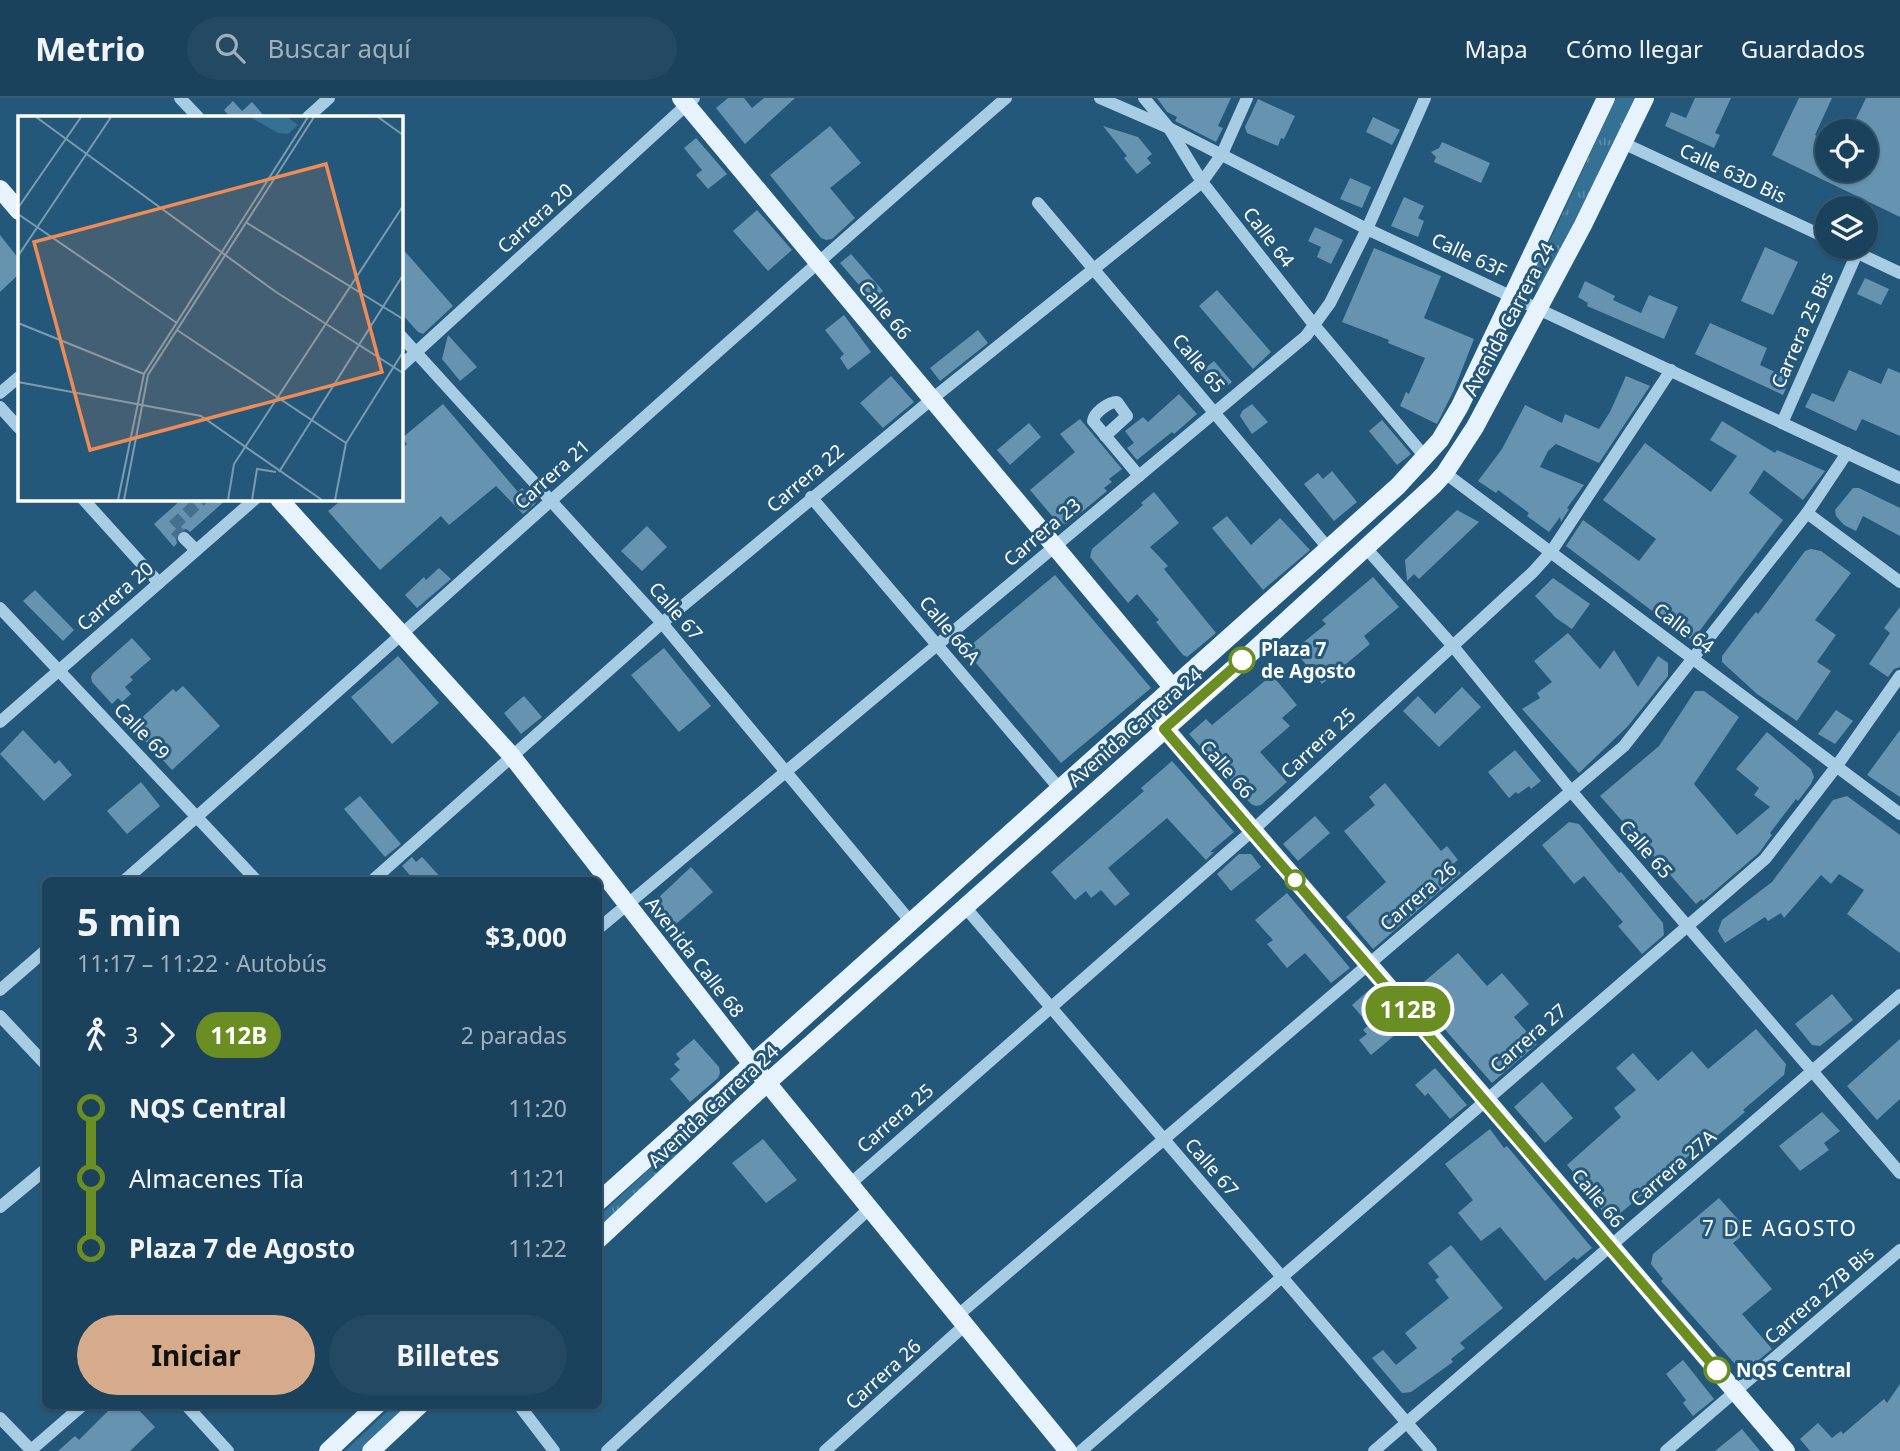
<!DOCTYPE html>
<html lang="es">
<head>
<meta charset="utf-8">
<style>
  body { margin:0; font-family:"Noto Sans",sans-serif; background:#244962; color:#f1f3f6; height:100vh; display:flex; flex-direction:column; font-size:26px; white-space:nowrap }
  * { box-sizing:border-box; margin:0 }
  p { font-size:23px; color:#a0b0bb }
  .icon { flex:none; width:38px; height:38px; fill:none; stroke:currentColor; stroke-width:2; stroke-linecap:round; stroke-linejoin:round }
  .map { position:relative; flex:1; overflow:hidden }
  .sheet { position:absolute; left:42px; top:779px; width:560px; height:532px; display:flex; flex-direction:column; background:#1b425c; border-radius:10px; box-shadow:0 2px 5px #0004,0 0 0 2px #395b72 }
  .sheet>* { flex:none }
  .badge { padding:0 14px; border-radius:23px; font-size:24px; line-height:46px }
  .buttons { position:absolute; left:1815px; top:21px; display:grid; gap:14px }
  .buttons a { display:grid; place-items:center; width:63px; height:63px; border-radius:50%; background:#1b425c; box-shadow:0 2px 5px #0004,0 0 0 2px #395b72; font-size:35px }
  .map>.badge { position:absolute; translate:-50% -50%; box-shadow:0 0 0 4px #fff }
  .legs { display:flex; align-items:center; gap:10px; height:77px; padding:0 35px; font-size:23px }
  .legs p { margin-inline-start:auto }
  .headline { display:flex; align-items:center; justify-content:space-between; height:119px; padding:0 35px }
  h1 { font-size:38px; font-weight:700; line-height:52px }
  .action { display:flex; gap:14px; margin-top:auto; padding:14px 35px }
  .action a { flex:1; height:80px; border-radius:42px; background:#d6ab8b; color:#111; font-size:28px; font-weight:700; line-height:80px; text-align:center }
  .action a+a { background:#244962; color:#f1f3f6 }
  ul { padding:0 35px; list-style:none }
  li { display:flex; align-items:center; gap:24px; height:70px; font-size:26px }
  li i { display:grid; place-items:center; width:10px; height:100%; margin:0 9px; background:currentColor }
  li i::after { content:''; width:18px; height:18px; margin:-9px; border:5px solid; border-radius:50%; background:#1b425c }
  li p { margin-inline-start:auto }
  li:first-child i { background:linear-gradient(#0000 50%,currentColor 0) }
  li:last-child i { background:linear-gradient(currentColor 50%,#0000 0) }
  header { display:flex; align-items:center; gap:42px; box-sizing:border-box; height:98px; padding:0 35px; background:#1b425c; border-bottom:2px solid #395b72 }
  header strong { font-size:33px }
  nav { display:flex; gap:38px; margin-inline-start:auto; font-size:24px }
  .search { width:490px; height:63px; background:#244962; display:flex; align-items:center; gap:18px; box-sizing:border-box; padding:0 24px; border-radius:38px; color:#a0b0bb; font-size:26px }
  .map>svg:first-child { display:block }
  .grass { fill:url(#grass-tufts) }
  .building { fill:#6593b0 }
  .lines { fill:none; stroke-linecap:round; stroke-linejoin:round }
  .minor-tunnel { stroke:#45718e; stroke-width:12; stroke-dasharray:12 6; stroke-linecap:butt }
  .minor { stroke:#a7cde4; stroke-width:12 }
  .major { stroke:#e7f3fc; stroke-width:18 }
  .line-1-casing { stroke:#fff; stroke-width:16 }
  .line-1 { stroke:#6b8e23; stroke-width:10 }
  .stop-1-dot { fill:#fff; stroke:#6b8e23; stroke-width:3.5 }
  .labels { text-anchor:middle; dominant-baseline:central; stroke-width:6; stroke-linejoin:round; paint-order:stroke }
  .street-label { font-size:19px; fill:#fff; stroke:#24587a }
  .stop-label { font-size:19px; font-weight:bold; fill:#fff; stroke:#24587a; text-anchor:start }
  .neighbourhood-label { font-size:21px; letter-spacing:2px; fill:#fff; stroke:#24587a }
  .inset-road { fill:none; stroke:#7c9baf; stroke-width:2 }
  .view { fill:#ef8b55; fill-opacity:0.15; stroke:#ef8b55; stroke-width:3.5 }
  .inset-edge { fill:none; stroke:#fff; stroke-width:3.5 }
</style>
</head>
<body>
<header>
<strong>Metrio</strong>
<div class="search"><svg class="icon" aria-label="search" viewBox="0 0 24 24"><circle cx="10" cy="10" r="6"/><path d="M15 15l6 6"/></svg>Buscar aquí</div>
<nav><a>Mapa</a><a>Cómo llegar</a><a>Guardados</a></nav>
</header>
<div class="map">
<svg width="1900" height="1353" viewBox="0 0 1900 1353">
  <defs>
    <pattern id="grass-tufts" width="24" height="20" patternUnits="userSpaceOnUse" patternTransform="scale(1.75)"><rect width="24" height="20" fill="#357195"/><path d="M3 7l-1-3M5 7V3M7 7l1-3M15 17l-1-3M17 17v-4M19 17l1-3" fill="none" stroke="#5d8daa"/></pattern>
  </defs>
  <rect width="100%" height="100%" fill="#24587a"/>
  <g class="grass">
    <polygon points="1616,0 1637,0 1540,191 1528,185 1555,132"/>
    <polygon points="679,1043 685,1051 599,1131 599,1118"/>
    <polygon points="394,1307 409,1307 360,1353 345,1353"/>
  </g>
  <g class="building">
    <polygon points="728,0 744,0 752,10 764,0 795,0 745,46 716,10"/>
    <polygon points="1157,0 1231,0 1218,28 1223,30 1216,44 1175,23 1177,19 1167,14"/>
    <polygon points="1695,0 1731,0 1715,35 1720,37 1714,50 1665,28 1671,14 1686,20"/>
    <polygon points="1799,0 1832,0 1815,37 1827,43 1827,72 1866,72 1866,33 1850,33 1866,0 1900,0 1900,119 1772,57"/>
    <polygon points="1258,1 1295,18 1284,41 1281,40 1278,48 1247,35 1245,29"/>
    <polygon points="233,3 242,13 252,4 265,19 230,19 224,12"/>
    <polygon points="1373,19 1400,32 1392,47 1366,34"/>
    <polygon points="830,28 861,65 830,90 855,120 832,141 826,142 821,140 770,77"/>
    <polygon points="1103,28 1138,39 1152,56 1147,60 1151,65 1137,76 1124,60 1127,58"/>
    <polygon points="696,40 727,76 708,91 696,77 702,72 684,50"/>
    <polygon points="1442,44 1490,65 1481,85 1434,64 1436,59 1431,54 1439,50"/>
    <polygon points="1350,80 1371,89 1362,110 1340,101"/>
    <polygon points="1404,99 1424,108 1418,120 1424,123 1418,139 1391,128"/>
    <polygon points="757,112 792,152 768,173 733,133"/>
    <polygon points="1315,129 1343,142 1331,166 1317,159 1321,149 1308,143"/>
    <polygon points="0,137 19,161 19,176 0,194"/>
    <polygon points="401,149 453,208 423,236 418,234 401,215"/>
    <polygon points="1765,149 1798,164 1773,217 1741,203"/>
    <polygon points="1374,150 1441,178 1424,220 1474,241 1454,292 1437,326 1400,308 1406,294 1409,296 1425,260 1388,245 1389,242 1342,224"/>
    <polygon points="851,156 883,193 872,202 840,165"/>
    <polygon points="1865,180 1889,191 1881,207 1857,196"/>
    <polygon points="1585,183 1615,198 1613,202 1641,215 1649,197 1678,209 1664,241 1587,208 1588,205 1578,199"/>
    <polygon points="1217,192 1271,254 1253,271 1199,208"/>
    <polygon points="844,217 871,254 848,272 840,260 844,256 825,232"/>
    <polygon points="1710,225 1767,250 1760,267 1790,281 1783,297 1695,256"/>
    <polygon points="978,232 988,245 940,283 930,270"/>
    <polygon points="448,237 477,269 460,283 442,261"/>
    <polygon points="1214,263 1232,284 1222,292 1204,271"/>
    <polygon points="1888,270 1900,275 1900,338 1862,321 1856,333 1805,309 1812,295 1834,304 1849,272 1881,286"/>
    <polygon points="891,278 914,304 883,330 860,305"/>
    <polygon points="1626,278 1650,288 1599,365 1556,346 1548,353 1540,369 1584,387 1567,410 1569,411 1561,424 1560,419 1549,434 1527,418 1529,415 1498,392 1496,395 1478,383 1502,351 1525,307 1562,325 1565,316 1599,331 1610,314"/>
    <polygon points="1179,296 1197,316 1174,336 1172,334 1137,362 1127,350 1134,345 1125,333 1143,319 1148,324"/>
    <polygon points="443,306 518,394 522,390 536,405 523,416 496,388 449,427 441,418 380,472 328,413 343,401 401,401 401,351 407,346 402,340"/>
    <polygon points="1252,306 1268,324 1252,336 1240,318 1242,313"/>
    <polygon points="1080,321 1122,371 1109,381 1112,384 1104,390 1107,393 1089,408 1067,426 1058,425 1030,392 1075,354 1060,336"/>
    <polygon points="1382,322 1411,356 1397,367 1369,333"/>
    <polygon points="1722,323 1775,355 1777,352 1825,373 1803,402 1764,372 1749,395 1783,422 1692,543 1566,448 1583,422 1639,463 1656,441 1603,402 1645,345 1711,394 1737,358 1710,342"/>
    <polygon points="1029,325 1041,339 1010,367 997,352"/>
    <polygon points="1332,373 1357,404 1334,423 1304,386 1318,375 1323,381"/>
    <polygon points="1853,390 1859,390 1900,410 1900,438 1863,418 1856,433 1844,427 1836,418 1835,412"/>
    <polygon points="1154,394 1179,425 1150,449 1168,468 1164,471 1216,535 1187,559 1183,557 1156,524 1159,522 1137,496 1128,505 1090,459 1092,451 1143,407 1141,405"/>
    <polygon points="182,401 227,401 190,434 186,431 178,433 175,438 177,445 174,449 154,426"/>
    <polygon points="1457,412 1479,424 1419,481 1414,476 1407,483 1405,462"/>
    <polygon points="1227,418 1251,447 1280,420 1310,452 1263,492 1212,430"/>
    <polygon points="647,428 667,449 642,473 621,453"/>
    <polygon points="1811,451 1821,453 1851,475 1815,522 1836,537 1817,564 1831,573 1797,623 1757,596 1722,564 1722,558 1747,525 1756,514 1758,516 1805,453"/>
    <polygon points="439,470 451,481 417,510 405,497 424,479 426,482"/>
    <polygon points="1055,477 1151,590 1061,665 965,552"/>
    <polygon points="1373,479 1399,509 1364,538 1370,546 1322,586 1294,552 1326,526 1322,522"/>
    <polygon points="1553,480 1590,506 1572,531 1556,520 1535,498"/>
    <polygon points="35,492 74,532 63,543 23,503"/>
    <polygon points="1900,509 1900,569 1894,571 1888,579 1869,566 1890,535 1884,530"/>
    <polygon points="1568,535 1600,571 1614,552 1638,589 1658,558 1668,565 1668,578 1628,628 1579,675 1522,611 1540,600 1537,595 1552,584 1534,563"/>
    <polygon points="132,540 151,561 130,579 133,582 125,589 131,596 122,604 118,600 112,606 92,584 91,579 93,575"/>
    <polygon points="664,550 711,608 679,634 631,577"/>
    <polygon points="398,558 439,605 392,646 351,599"/>
    <polygon points="1272,577 1297,607 1282,620 1290,628 1260,654 1287,684 1261,707 1256,708 1251,706 1189,636 1206,621 1212,627"/>
    <polygon points="183,588 220,628 172,672 135,632 136,625 173,591 176,594"/>
    <polygon points="1462,589 1481,609 1439,649 1403,613 1418,598 1435,616"/>
    <polygon points="1695,593 1704,593 1739,619 1694,686 1737,737 1770,709 1754,697 1759,690 1736,671 1767,634 1811,671 1814,679 1811,686 1798,703 1796,701 1770,735 1772,737 1759,755 1703,803 1702,801 1696,806 1600,698 1659,648"/>
    <polygon points="524,598 542,619 521,636 504,615"/>
    <polygon points="1836,612 1853,623 1835,646 1818,636"/>
    <polygon points="23,632 55,666 59,662 72,677 44,703 0,656"/>
    <polygon points="1900,632 1900,699 1867,677"/>
    <polygon points="1515,652 1541,683 1531,691 1529,688 1518,696 1516,694 1509,700 1488,674"/>
    <polygon points="1172,663 1234,734 1210,754 1214,754 1206,762 1167,720 1108,770 1130,796 1115,808 1101,792 1091,800 1086,793 1075,802 1051,774 1144,693 1141,690"/>
    <polygon points="141,684 160,708 127,736 107,713"/>
    <polygon points="1385,685 1441,753 1447,748 1458,762 1453,766 1461,775 1373,851 1346,819 1386,784 1344,733 1375,707 1369,699"/>
    <polygon points="360,698 401,746 385,759 344,711"/>
    <polygon points="1847,698 1900,737 1900,855 1847,816 1864,792 1839,776 1831,786 1821,777 1784,820 1781,815 1768,823 1765,819 1725,845 1718,833 1722,822 1772,784 1833,702"/>
    <polygon points="1315,718 1330,735 1298,763 1283,746"/>
    <polygon points="1569,724 1579,726 1619,775 1621,774 1663,825 1664,837 1642,856 1618,828 1623,824 1584,778 1574,786 1542,747"/>
    <polygon points="1239,756 1251,756 1261,769 1231,793 1217,776"/>
    <polygon points="412,759 416,764 422,759 443,782 414,782 402,768"/>
    <polygon points="691,769 713,794 676,826 656,802"/>
    <polygon points="1287,795 1350,870 1331,885 1305,855 1287,870 1267,846 1273,842 1255,822"/>
    <polygon points="1458,855 1487,888 1502,875 1529,906 1514,919 1537,946 1492,985 1412,894"/>
    <polygon points="1368,893 1401,932 1371,957 1359,942 1367,936 1363,932 1369,927 1352,907"/>
    <polygon points="1832,896 1853,922 1820,948 1812,947 1795,926"/>
    <polygon points="1756,931 1786,966 1784,977 1743,1012 1745,1014 1711,1043 1705,1038 1688,1053 1691,1056 1611,1123 1576,1082 1578,1080 1567,1067 1621,1019 1614,1010 1636,992 1616,970 1633,955 1658,983 1692,953 1708,971"/>
    <polygon points="694,941 719,969 720,975 718,980 690,1004 670,981 680,972 674,966 680,961 676,956"/>
    <polygon points="1900,941 1900,1001 1877,1022 1847,988"/>
    <polygon points="1435,970 1467,1007 1450,1021 1428,995 1425,998 1415,987"/>
    <polygon points="1542,984 1573,1020 1545,1045 1514,1009"/>
    <polygon points="1822,1014 1840,1033 1824,1045 1829,1052 1800,1073 1779,1048"/>
    <polygon points="1490,1031 1504,1050 1507,1048 1592,1150 1577,1162 1574,1159 1545,1183 1500,1129 1481,1143 1458,1115 1473,1102 1445,1066"/>
    <polygon points="763,1041 797,1082 766,1105 732,1065"/>
    <polygon points="1719,1100 1748,1133 1733,1145 1772,1191 1742,1216 1772,1251 1743,1275 1661,1183 1663,1181 1651,1166 1653,1156"/>
    <polygon points="1451,1147 1503,1210 1460,1245 1465,1250 1451,1261 1453,1264 1411,1294 1402,1295 1372,1260 1383,1252 1396,1267 1417,1250 1405,1235 1449,1200 1435,1182 1439,1179 1428,1165"/>
    <polygon points="1683,1262 1714,1301 1693,1318 1683,1305 1686,1302 1666,1276"/>
    <polygon points="1900,1286 1900,1353 1810,1353 1800,1341 1818,1325 1832,1340 1841,1333 1843,1336 1884,1301 1887,1305"/>
    <polygon points="114,1307 134,1307 155,1329 130,1353 58,1353 75,1338 79,1342"/>
    <polygon points="1742,1331 1760,1353 1715,1353"/>
  </g>
  <g class="lines">
    <polyline class="minor-tunnel" points="184,440 172,429 202,401"/>
    <g class="minor">
      <polyline points="180,0 198,19"/>
      <polyline points="1100,0 1169,30 1367,131 1900,380"/>
      <polyline points="1144,0 1169,30 1202,84 1315,228 1426,360"/>
      <polyline points="308,19 329,0"/>
      <polyline points="1623,45 1827,140"/>
      <polyline points="1038,105 1329,451"/>
      <polyline points="1845,149 1900,175"/>
      <polyline points="401,238 662,525 910,823"/>
      <polyline points="401,268 694,0"/>
      <polyline points="0,295 19,279"/>
      <polyline points="0,309 19,330"/>
      <polyline points="1782,325 1857,155"/>
      <path d="M1105,338l22,-20 -10,-14c-9,0 -23,11 -24,19l46,55"/>
      <polyline points="1445,375 1900,716"/>
      <polyline points="811,399 1059,690"/>
      <polyline points="83,401 159,485"/>
      <polyline points="1807,415 1900,484"/>
      <polyline points="184,440 196,452"/>
      <polyline points="1366,450 1452,547 1571,693 1900,1075"/>
      <polyline points="0,510 256,782"/>
      <polyline points="0,624 255,401"/>
      <path d="M125,782c295,-259 584,-525 881,-782"/>
      <polyline points="373,782 662,525 932,301 1202,84 1222,56 1247,0"/>
      <polyline points="965,809 1431,1353"/>
      <polyline points="598,831 1306,238 1330,205 1367,131 1425,0"/>
      <polyline points="0,892 46,852"/>
      <polyline points="0,918 46,967"/>
      <polyline points="850,1086 1253,732 1533,474 1551,454 1671,272"/>
      <polyline points="0,1109 46,1071"/>
      <polyline points="957,1218 1624,648 1807,415 1847,355"/>
      <polyline points="186,1307 228,1353"/>
      <polyline points="519,1307 554,1353"/>
      <polyline points="0,1320 32,1353"/>
      <polyline points="30,1353 83,1307"/>
      <polyline points="607,1353 870,1110"/>
      <polyline points="825,1353 965,1227"/>
      <polyline points="1081,1353 1765,761 1836,669 1900,578"/>
      <polyline points="1374,1353 1900,897"/>
      <polyline points="1666,1353 1900,1152"/>
    </g>
    <g class="major">
      <polyline points="681,0 1172,589"/>
      <polyline points="0,91 19,113"/>
      <polyline points="279,401 511,657 751,965 1068,1353"/>
      <polyline points="1148,611 1495,1012 1786,1353"/>
      <polyline points="598,1104 1398,388 1440,342 1460,308 1606,0"/>
      <polyline points="598,1142 767,985 1252,554 1434,387 1445,375 1475,329 1583,127 1645,0"/>
      <polyline points="328,1353 377,1307"/>
      <polyline points="371,1353 420,1307"/>
    </g>
  </g>
  <g class="lines">
    <g class="line-1-casing">
      <polyline id="line-1" points="1242,562 1164,631 1717,1272"/>
    </g>
    <use href="#line-1" class="line-1"/>
  </g>
  <g class="stop-1-dot">
    <circle cx="1242" cy="562" r="12"/>
    <circle cx="1295" cy="782" r="9"/>
    <circle cx="1717" cy="1272" r="12"/>
  </g>
  <g class="labels">
    <g class="street-label">
      <text transform="translate(1733 75) rotate(25)">Calle 63D Bis</text>
      <text transform="translate(535 120) rotate(-42)">Carrera 20</text>
      <text transform="translate(1269 139) rotate(52)">Calle 64</text>
      <text transform="translate(1469 157) rotate(25)">Calle 63F</text>
      <text transform="translate(885 212) rotate(50)">Calle 66</text>
      <text transform="translate(1509 221) rotate(-62)">Avenida Carrera 24</text>
      <text transform="translate(1802 232) rotate(-66)">Carrera 25 Bis</text>
      <text transform="translate(1199 265) rotate(50)">Calle 65</text>
      <text transform="translate(552 376) rotate(-42)">Carrera 21</text>
      <text transform="translate(805 380) rotate(-40)">Carrera 22</text>
      <text transform="translate(1042 434) rotate(-40)">Carrera 23</text>
      <text transform="translate(115 498) rotate(-41)">Carrera 20</text>
      <text transform="translate(676 513) rotate(49)">Calle 67</text>
      <text transform="translate(1684 530) rotate(37)">Calle 64</text>
      <text transform="translate(950 532) rotate(50)">Calle 66A</text>
      <text transform="translate(1135 629) rotate(-41)">Avenida Carrera 24</text>
      <text transform="translate(142 633) rotate(46)">Calle 69</text>
      <text transform="translate(1318 645) rotate(-43)">Carrera 25</text>
      <text transform="translate(1227 671) rotate(49)">Calle 66</text>
      <text transform="translate(1646 751) rotate(49)">Calle 65</text>
      <text transform="translate(1418 798) rotate(-41)">Carrera 26</text>
      <text transform="translate(695 859) rotate(52)">Avenida Calle 68</text>
      <text transform="translate(1528 940) rotate(-41)">Carrera 27</text>
      <text transform="translate(713 1008) rotate(-43)">Avenida Carrera 24</text>
      <text transform="translate(895 1020) rotate(-41)">Carrera 25</text>
      <text transform="translate(1212 1069) rotate(49)">Calle 67</text>
      <text transform="translate(1673 1070) rotate(-41)">Carrera 27A</text>
      <text transform="translate(1598 1100) rotate(50)">Calle 66</text>
      <text transform="translate(1819 1197) rotate(-41)">Carrera 27B Bis</text>
      <text transform="translate(883 1276) rotate(-42)">Carrera 26</text>
    </g>
    <g class="stop-label">
      <text x="1261" y="551">Plaza 7<tspan x="1261" dy="22">de Agosto</tspan></text>
      <text x="1736" y="1272">NQS Central</text>
    </g>
    <g class="neighbourhood-label">
      <text x="1780" y="1130">7 DE AGOSTO</text>
    </g>
  </g>
  <g transform="translate(18 18)">
    <rect width="385" height="385" fill="#24587a"/>
    <path d="M232,1h37l11,8 -10,9 -10,-1z" fill="#357195"/>
    <path class="inset-road" d="M18,1l240,175 127,81M360,1l25,18M0,92l63,-91M0,98l159,109M229,107l156,96M0,140l93,-139M0,207l126,51M159,214l169,113M0,266l183,34 121,84M261,356l124,-197M100,384l26,-126 164,-257M106,384l24,-125 166,-258M210,384l6,-36 169,-258M234,384l5,-31 19,3M317,384l11,-57 57,-91"/>
    <path class="view" d="M308,48l56,208 -292,78 -56,-208z"/>
    <rect width="385" height="385" class="inset-edge"/>
  </g>
</svg>
<div class="buttons">
<a><svg class="icon" aria-label="locate" viewBox="0 0 24 24"><circle cx="12" cy="12" r="6"/><path d="M12 2v4M12 18v4M2 12h4M18 12h4"/></svg></a>
<a><svg class="icon" aria-label="layers" viewBox="0 0 24 24"><path d="M12 4l9 5-9 5-9-5zM3 14l9 5 9-5"/></svg></a>
</div>
<b class="badge" style="left:1408px;top:911px;background:#6b8e23;color:#fff">112B</b>
<section class="sheet">
<div class="headline"><div><h1>5 min</h1><p>11:17 – 11:22 · Autobús</p></div><b>$3,000</b></div>
<div class="legs"><svg class="icon" aria-label="walk" viewBox="0 0 24 24"><circle cx="13" cy="4" r="2"/><path d="M13 8l-2 6 4 7M11 14l-3 7M7 12l3-4h3l4 4"/></svg>3<svg class="icon" aria-label="forward" viewBox="0 0 24 24"><path d="M9 5l7 7-7 7"/></svg><b class="badge" style="background:#6b8e23;color:#fff">112B</b><p>2 paradas</p></div>
<ul>
<li><i style="color:#6b8e23"></i><b>NQS Central</b><p>11:20</p></li>
<li><i style="color:#6b8e23"></i><span>Almacenes Tía</span><p>11:21</p></li>
<li><i style="color:#6b8e23"></i><b>Plaza 7 de Agosto</b><p>11:22</p></li>
</ul>
<div class="action"><a>Iniciar</a><a>Billetes</a></div>
</section>
</div>
</body>
</html>
